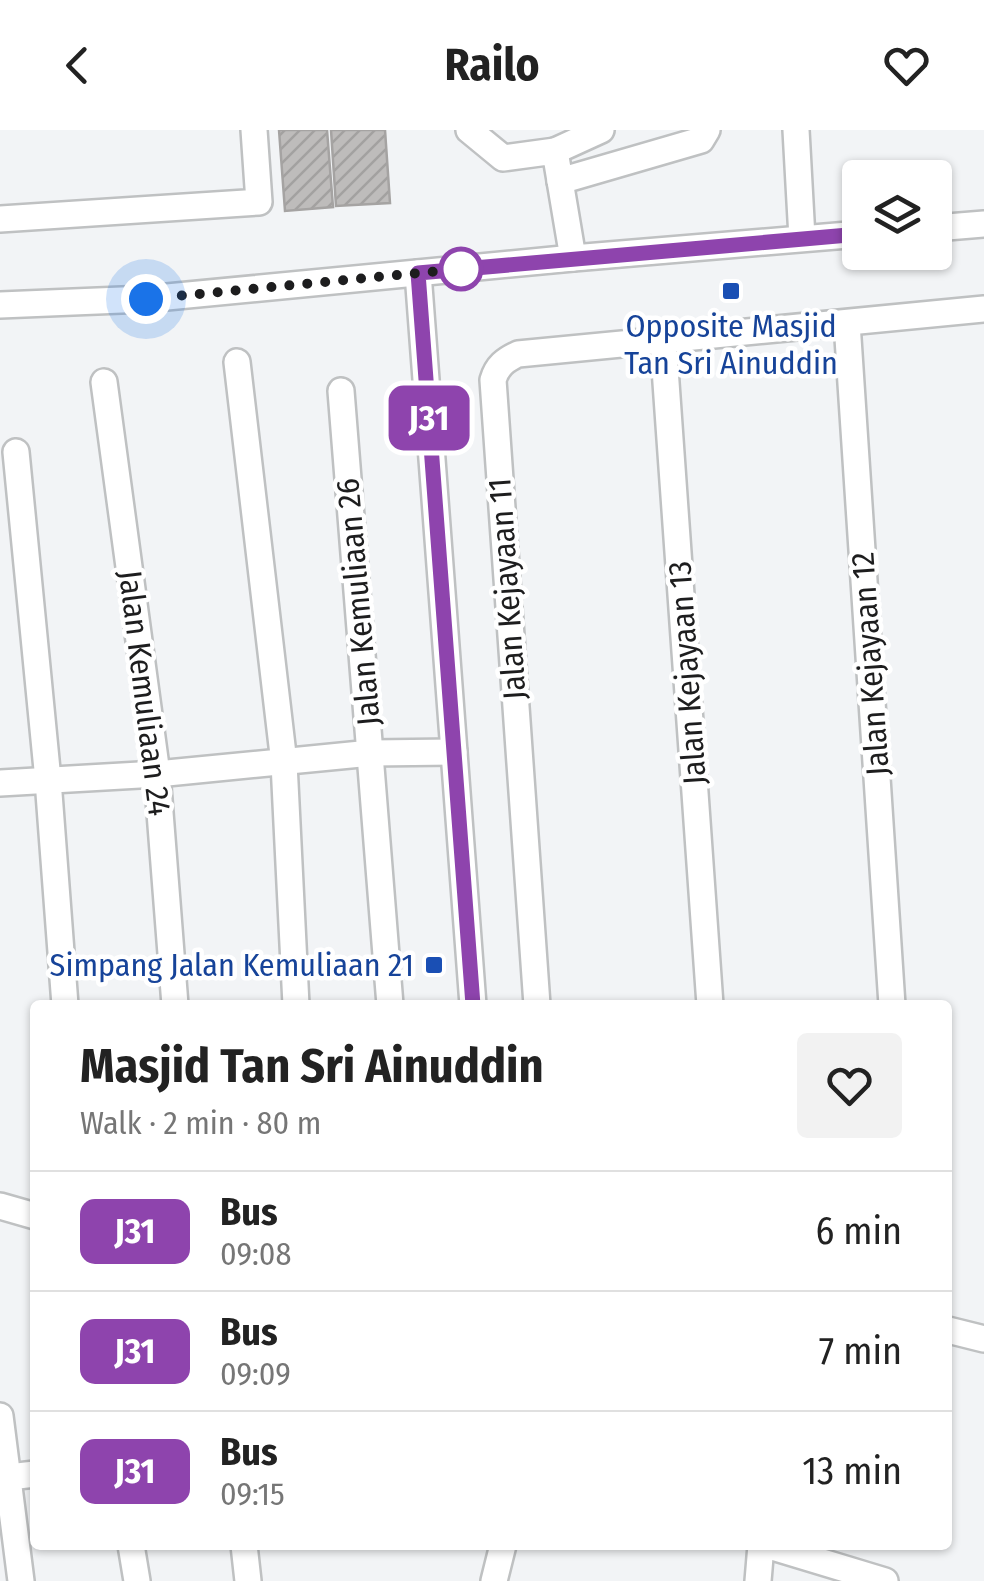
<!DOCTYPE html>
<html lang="en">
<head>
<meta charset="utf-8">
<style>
  body { margin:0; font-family:"Fira Sans Condensed",sans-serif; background:#f2f2f2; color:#222; height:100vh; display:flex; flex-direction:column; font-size:38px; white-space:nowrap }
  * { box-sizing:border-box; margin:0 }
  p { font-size:32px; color:#767676 }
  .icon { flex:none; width:55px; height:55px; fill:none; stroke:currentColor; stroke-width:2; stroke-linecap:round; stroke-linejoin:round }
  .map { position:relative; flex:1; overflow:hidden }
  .panel { position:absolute; left:30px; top:870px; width:922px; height:550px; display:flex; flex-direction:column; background:#fff; border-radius:10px; box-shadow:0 2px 8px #0004 }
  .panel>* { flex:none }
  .badge { padding:0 20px; border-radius:15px; font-size:35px; line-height:65px }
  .tools { position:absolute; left:842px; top:30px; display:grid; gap:20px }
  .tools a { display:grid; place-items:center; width:110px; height:110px; border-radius:10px; background:#fff; box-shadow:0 2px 8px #0004; font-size:50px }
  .you { position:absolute; width:50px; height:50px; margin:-25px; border:8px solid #fff; border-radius:50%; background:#1a73e8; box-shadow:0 0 0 15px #1a73e833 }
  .map>.badge { position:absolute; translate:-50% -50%; box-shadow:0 0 0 5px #fff }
  .round { display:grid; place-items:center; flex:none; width:105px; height:105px; border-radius:10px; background:#f2f2f2 }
  .overview { display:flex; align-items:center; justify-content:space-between; height:170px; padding:0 50px }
  h1 { font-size:48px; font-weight:700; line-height:75px }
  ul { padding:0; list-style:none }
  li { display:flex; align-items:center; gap:30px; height:120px; padding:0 50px; border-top:2px solid #e0e0e0 }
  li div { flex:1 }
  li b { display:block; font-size:38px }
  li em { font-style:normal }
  li .badge { min-width:110px; font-weight:700; text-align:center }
  header { display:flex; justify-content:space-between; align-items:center; height:130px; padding:0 50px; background:#fff; font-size:45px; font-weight:700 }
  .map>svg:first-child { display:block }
  .building { fill:url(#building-hatch); stroke:#a5a3a2; stroke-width:2.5 }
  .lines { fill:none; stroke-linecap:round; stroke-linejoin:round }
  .minor-casing { stroke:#bfc1c2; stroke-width:30 }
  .minor { stroke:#fff; stroke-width:25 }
  .line-casing { stroke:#fff; stroke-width:22 }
  .line { stroke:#8e44ad; stroke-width:15 }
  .walk { stroke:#1d1d1e; stroke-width:10; stroke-dasharray:0 18 }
  .stop-dot { fill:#fff; stroke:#8e44ad; stroke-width:5 }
  .transit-dot { fill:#1a4fb4; stroke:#fff; stroke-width:4 }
  .labels { text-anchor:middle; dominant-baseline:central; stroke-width:9; stroke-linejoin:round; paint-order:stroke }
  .transit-label { font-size:32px; fill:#164399; stroke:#fff }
  .street-label { font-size:32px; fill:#1d1d1e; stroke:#fff }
</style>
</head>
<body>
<header><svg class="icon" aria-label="back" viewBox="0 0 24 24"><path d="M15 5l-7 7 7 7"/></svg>Railo<svg class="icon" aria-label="heart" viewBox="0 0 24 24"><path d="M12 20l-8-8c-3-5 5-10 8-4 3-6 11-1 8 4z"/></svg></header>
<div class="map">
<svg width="984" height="1451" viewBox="0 0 984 1451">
  <defs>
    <pattern id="building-hatch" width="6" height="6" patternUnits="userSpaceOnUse" patternTransform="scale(2.5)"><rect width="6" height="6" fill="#bebcbb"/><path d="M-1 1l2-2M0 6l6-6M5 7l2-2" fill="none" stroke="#a3a1a0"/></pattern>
  </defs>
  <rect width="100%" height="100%" fill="#f2f4f6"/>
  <g class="building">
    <polygon points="279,0 327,0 333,77 285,81"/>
    <polygon points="331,0 385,0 390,73 336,76"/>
  </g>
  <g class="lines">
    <g class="minor-casing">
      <g id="minor">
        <polyline points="469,0 503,28 555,21 573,128"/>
        <polyline points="796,0 802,108"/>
        <polyline points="555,21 601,0"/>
        <polyline points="560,51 701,10 707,0"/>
        <polyline points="0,89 259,72 254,0"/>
        <polyline points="935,98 984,94"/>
        <polyline points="418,143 473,875"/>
        <polyline points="0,175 146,169 573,128 860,104"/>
        <polyline points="847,193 892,875"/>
        <polyline points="663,210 710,875"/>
        <polyline points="237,232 284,633 296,875"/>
        <polyline points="104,252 157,644 175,875"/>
        <polyline points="341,261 390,875"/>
        <polyline points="16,322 48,650 65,875"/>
        <polyline points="0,653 157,644 371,623 454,622"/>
        <path d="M537,875l-44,-625c4,-14 12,-20 25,-26l466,-45"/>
        <polyline points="0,1076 35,1086"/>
        <polyline points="948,1200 984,1209"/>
        <polyline points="0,1286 21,1451"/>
        <polyline points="9,1347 35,1344"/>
        <polyline points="131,1415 137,1451"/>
        <polyline points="244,1415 248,1451"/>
        <polyline points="766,1415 885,1451"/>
        <polyline points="494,1451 503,1415"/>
        <polyline points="758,1451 761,1415"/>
      </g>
    </g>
    <use href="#minor" class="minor"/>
  </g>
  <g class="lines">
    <g class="line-casing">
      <polyline id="line" points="473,875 418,143 860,104"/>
    </g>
    <use href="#line" class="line"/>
    <polyline class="walk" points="146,169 461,139"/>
  </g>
  <circle class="stop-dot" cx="461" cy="139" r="20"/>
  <g class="transit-dot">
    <rect x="721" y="151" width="20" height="20" rx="5"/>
    <rect x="424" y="825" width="20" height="20" rx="5"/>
  </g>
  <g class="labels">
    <g class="transit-label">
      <text x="731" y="196">Opposite Masjid<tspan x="731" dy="37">Tan Sri Ainuddin</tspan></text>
      <text x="414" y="835" text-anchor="end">Simpang Jalan Kemuliaan 21</text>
    </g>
    <g class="street-label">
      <text transform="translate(507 459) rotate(-94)">Jalan Kejayaan 11</text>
      <text transform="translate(358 472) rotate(-95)">Jalan Kemuliaan 26</text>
      <text transform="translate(870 534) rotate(-94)">Jalan Kejayaan 12</text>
      <text transform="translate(687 543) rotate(-94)">Jalan Kejayaan 13</text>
      <text transform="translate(145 563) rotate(83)">Jalan Kemuliaan 24</text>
    </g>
  </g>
</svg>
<div class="tools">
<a><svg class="icon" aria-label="layers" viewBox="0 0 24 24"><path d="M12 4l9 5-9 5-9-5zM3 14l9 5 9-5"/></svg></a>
</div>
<div class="you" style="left:146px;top:169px"></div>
<b class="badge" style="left:429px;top:288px;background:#8e44ad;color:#fff">J31</b>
<section class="panel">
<div class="overview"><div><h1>Masjid Tan Sri Ainuddin</h1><p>Walk · 2 min · 80 m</p></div><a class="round"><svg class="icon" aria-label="heart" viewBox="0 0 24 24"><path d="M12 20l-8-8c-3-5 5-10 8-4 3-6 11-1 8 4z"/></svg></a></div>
<ul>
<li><span class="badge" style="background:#8e44ad;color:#fff">J31</span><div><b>Bus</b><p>09:08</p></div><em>6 min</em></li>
<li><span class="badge" style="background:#8e44ad;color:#fff">J31</span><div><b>Bus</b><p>09:09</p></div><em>7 min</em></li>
<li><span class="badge" style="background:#8e44ad;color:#fff">J31</span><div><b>Bus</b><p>09:15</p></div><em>13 min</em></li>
</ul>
</section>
</div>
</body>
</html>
